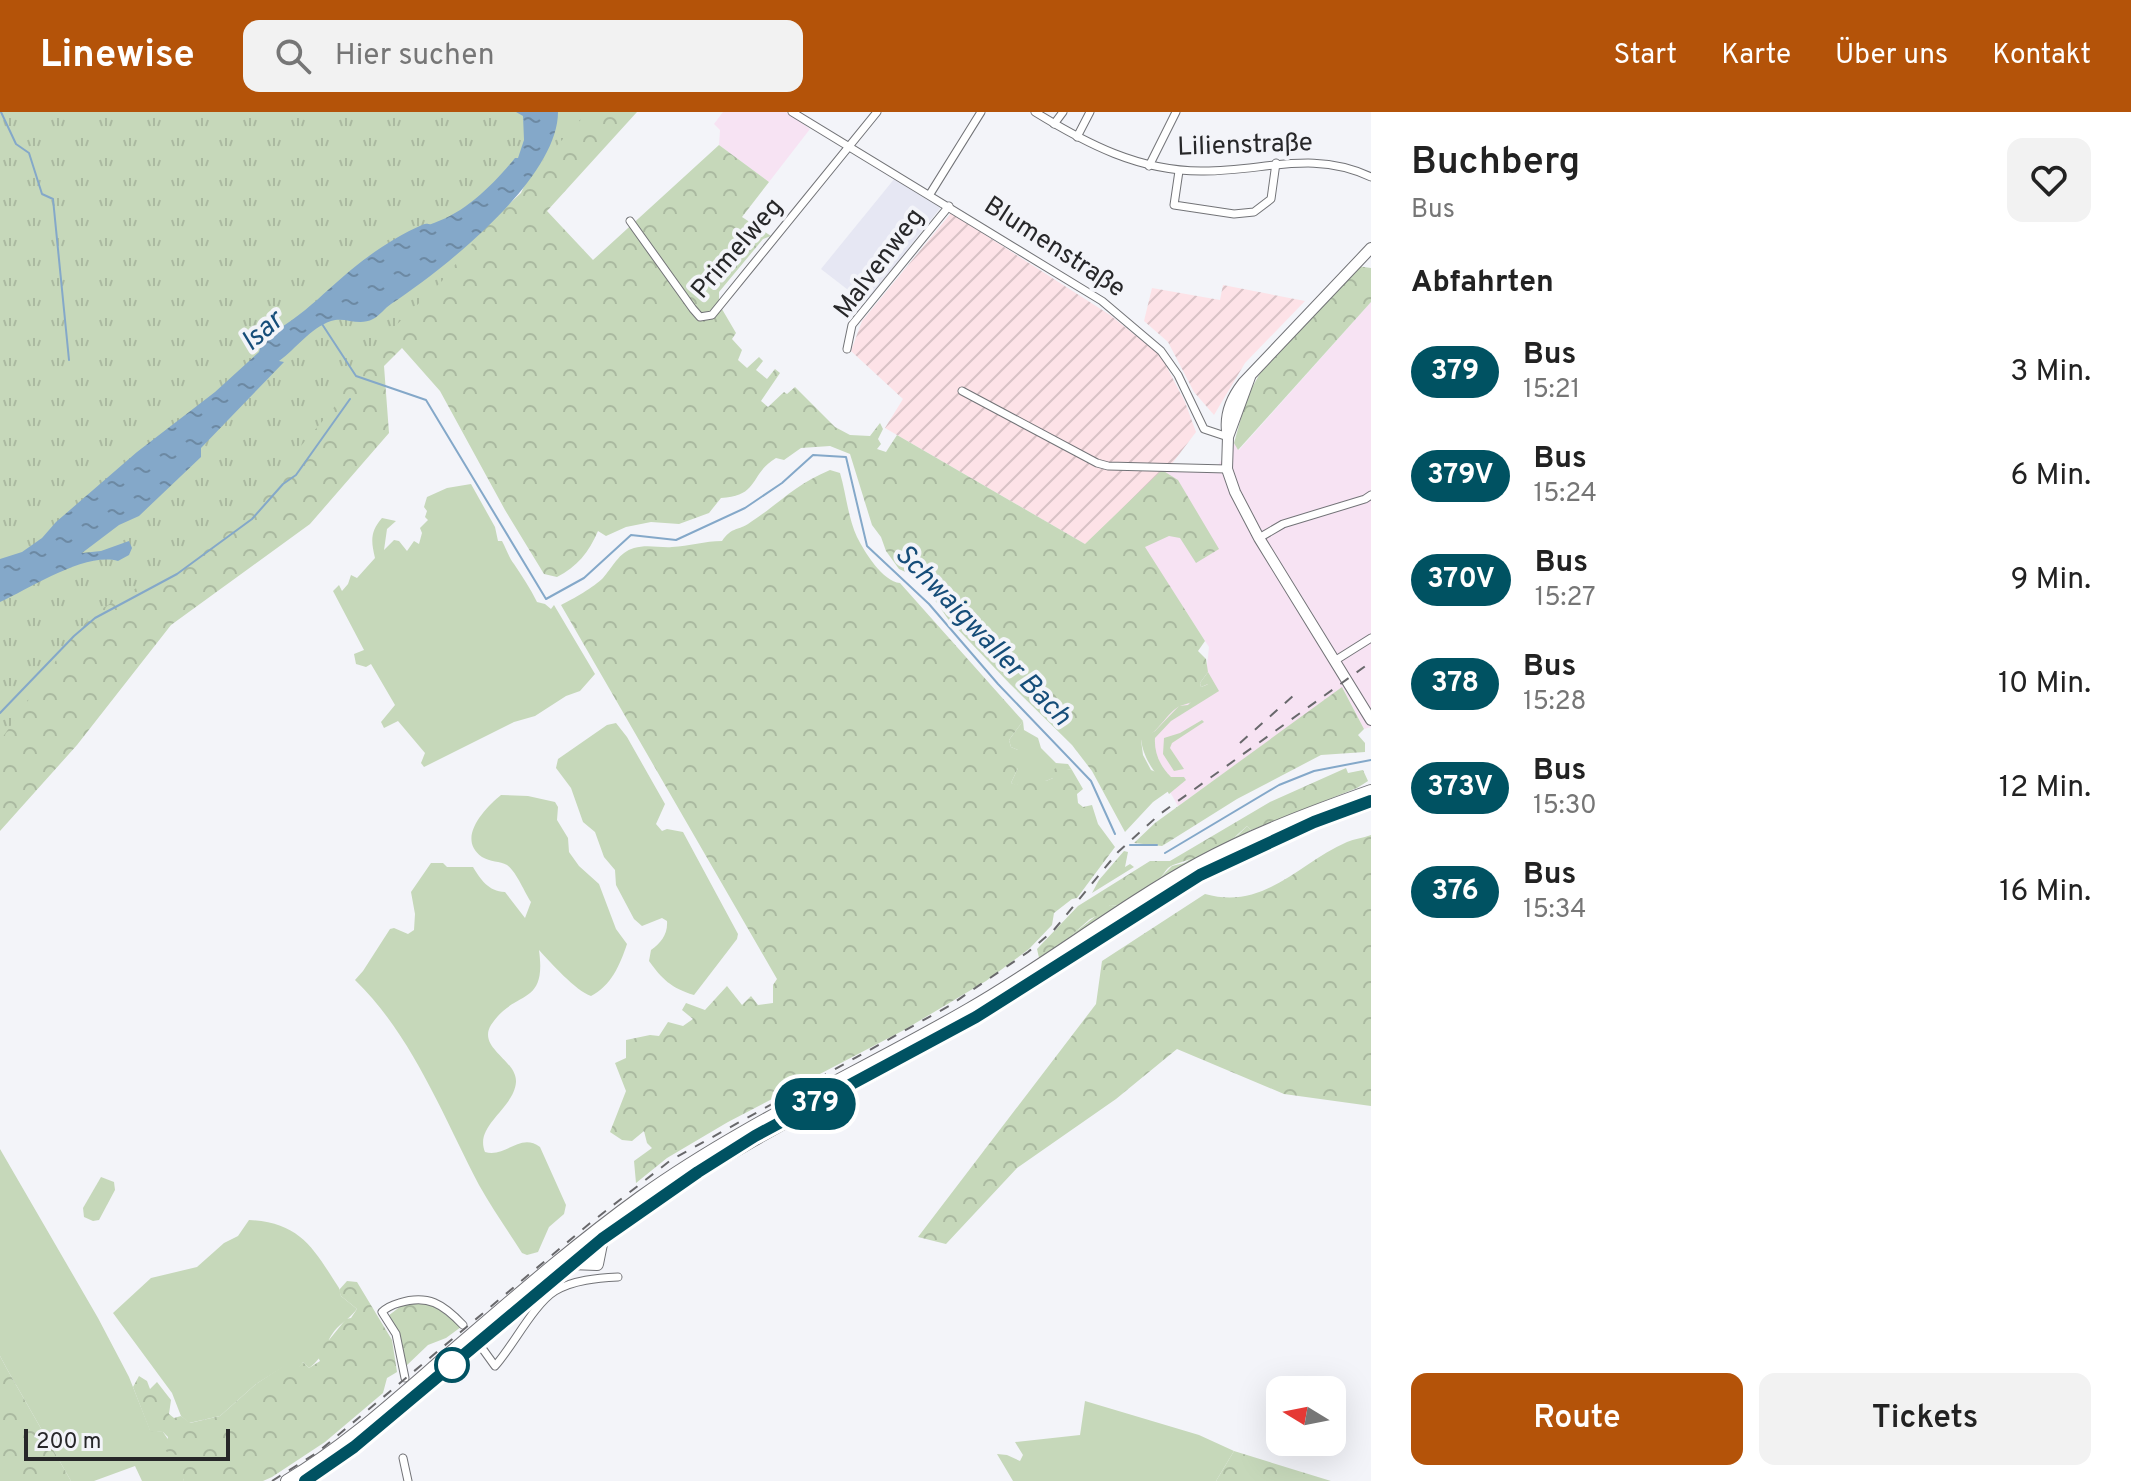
<!DOCTYPE html>
<html lang="de">
<head>
<meta charset="utf-8">
<style>
  body { margin:0; font-family:Overpass,sans-serif; background:#f2f2f2; color:#222; height:100vh; display:flex; flex-direction:column; font-size:30px; white-space:nowrap }
  * { box-sizing:border-box; margin:0 }
  p { font-size:26px; color:#767676 }
  .icon { flex:none; width:44px; height:44px; fill:none; stroke:currentColor; stroke-width:2; stroke-linecap:round; stroke-linejoin:round }
  .map { position:relative; flex:1; overflow:hidden }
  .side { display:flex; flex-direction:column; background:#fff; width:760px }
  .side>* { flex:none }
  .badge { padding:0 16px; border-radius:26px; font-size:28px; line-height:52px }
  .needle { width:52px; rotate:280deg }
  .buttons { position:absolute; left:1266px; top:1264px; display:grid; gap:16px }
  .buttons a { display:grid; place-items:center; width:80px; height:80px; border-radius:16px; background:#fff; box-shadow:0 8px 32px #0002; font-size:40px }
  .scale { position:absolute; left:24px; bottom:20px; width:206px; box-sizing:border-box; padding-left:8px; border:4px solid #272729; border-top:0; font-size:22px; line-height:28px; white-space:nowrap; color:#272729; -webkit-text-stroke:6px #f3f4f9; paint-order:stroke }
  .map>.badge { position:absolute; translate:-50% -50%; box-shadow:0 0 0 4px #fff }
  h2 { padding:0 40px; font-size:30px; line-height:72px }
  .round { display:grid; place-items:center; flex:none; width:84px; height:84px; border-radius:16px; background:#f2f2f2 }
  .summary { display:flex; align-items:center; justify-content:space-between; height:136px; padding:0 40px }
  h1 { font-size:38px; font-weight:600; line-height:60px }
  .action { display:flex; gap:16px; margin-top:auto; padding:16px 40px }
  .action a { flex:1; height:92px; border-radius:16px; background:#b45309; color:#fff; font-size:32px; font-weight:600; line-height:92px; text-align:center }
  .action a+a { background:#f2f2f2; color:#222 }
  ul { padding:0; list-style:none }
  li { display:flex; align-items:center; gap:24px; height:104px; padding:0 40px }
  li div { flex:1 }
  li b { display:block; font-size:30px }
  li em { font-style:normal }
  li .badge { min-width:88px; font-weight:700; text-align:center }
  header { display:flex; align-items:center; gap:48px; box-sizing:border-box; height:112px; padding:0 40px; background:#b45309; color:#fff }
  header strong { font-size:38px }
  nav { display:flex; gap:44px; margin-inline-start:auto; font-size:28px }
  .search { width:560px; height:72px; background:#f2f2f2; display:flex; align-items:center; gap:20px; box-sizing:border-box; padding:0 28px; border-radius:16px; color:#767676; font-size:30px }
  main { display:flex; flex:1; min-height:0 }
  .map>svg:first-child { display:block }
  .commercial { fill:#f7e3f3 }
  .industrial { fill:url(#industrial-furrows) }
  .built { fill:#e6e7f3 }
  .grass { fill:#c6d8ba }
  .forest { fill:url(#forest-crowns) }
  .park { fill:url(#park-tufts) }
  .water { fill:url(#water-ripples) }
  .lines { fill:none; stroke-linecap:round; stroke-linejoin:round }
  .stream { stroke:#84a8c9; stroke-width:2 }
  .street-casing { stroke:#727377; stroke-width:9 }
  .secondary-casing { stroke:#727377; stroke-width:12 }
  .primary-casing { stroke:#727377; stroke-width:14 }
  .street { stroke:#fff; stroke-width:7 }
  .secondary { stroke:#fff; stroke-width:10 }
  .primary { stroke:#fff; stroke-width:12 }
  .rail { stroke:#68686b; stroke-width:2; stroke-dasharray:10 10; stroke-linecap:butt }
  .line-casing { stroke:#fff; stroke-width:18 }
  .line { stroke:#005262; stroke-width:12 }
  .stop-dot { fill:#fff; stroke:#005262; stroke-width:4 }
  .labels { text-anchor:middle; dominant-baseline:central; stroke-width:8; stroke-linejoin:round; paint-order:stroke }
  .street-label { font-size:26px; fill:#272729; stroke:#f3f4f9 }
  .water-label { font-size:28px; font-style:italic; fill:#164d79; stroke:#f3f4f9 }
</style>
</head>
<body>
<header>
<strong>Linewise</strong>
<div class="search"><svg class="icon" aria-label="search" viewBox="0 0 24 24"><circle cx="10" cy="10" r="6"/><path d="M15 15l6 6"/></svg>Hier suchen</div>
<nav><a>Start</a><a>Karte</a><a>Über uns</a><a>Kontakt</a></nav>
</header>
<main>
<div class="map">
<svg width="1371" height="1369" viewBox="0 0 1371 1369">
  <defs>
    <pattern id="industrial-furrows" width="10" height="10" patternUnits="userSpaceOnUse" patternTransform="scale(2)"><rect width="10" height="10" fill="#fde2e7"/><path d="M-1 1l2-2M0 10L10 0M9 11l2-2" fill="none" stroke="#d9c2c6"/></pattern>
    <pattern id="forest-crowns" width="20" height="18" patternUnits="userSpaceOnUse" patternTransform="scale(2)"><rect width="20" height="18" fill="#c6d8ba"/><path d="M2 6a3 3 0 1 1 6 0M12 15a3 3 0 1 1 6 0" fill="none" stroke="#aab9a0"/></pattern>
    <pattern id="park-tufts" width="24" height="20" patternUnits="userSpaceOnUse" patternTransform="scale(2)"><rect width="24" height="20" fill="#c6d8ba"/><path d="M3 7l-1-3M5 7V3M7 7l1-3M15 17l-1-3M17 17v-4M19 17l1-3" fill="none" stroke="#aab9a0"/></pattern>
    <pattern id="water-ripples" width="26" height="14" patternUnits="userSpaceOnUse" patternTransform="scale(2)"><rect width="26" height="14" fill="#84a8c9"/><path d="M2 4q2-2 4 0t4 0M15 11q2-2 4 0t4 0" fill="none" stroke="#6c89a3"/></pattern>
  </defs>
  <rect width="100%" height="100%" fill="#f3f4f9"/>
  <g class="commercial">
    <polygon points="723,0 786,0 810,17 769,70 719,33 720,18 714,12"/>
    <polygon points="1371,190 1371,615 1364,617 1343,576 1178,694 1137,622 1205,574 1209,535 1128,410 1167,358 1213,360 1234,331 1239,338"/>
  </g>
  <g class="industrial">
    <polygon points="951,101 1110,203 1161,244 1185,290 1196,320 1128,410 1085,432 885,316 903,287 851,239 862,209"/>
    <polygon points="1223,173 1305,189 1245,251 1214,303 1194,280 1168,230 1144,209 1152,176 1220,188"/>
  </g>
  <polygon class="built" points="895,66 941,95 865,191 821,157"/>
  <g class="grass">
    <path d="M471,372l24,43 3,14h4c4,7 7,17 12,23 8,12 16,24 23,38l8,2 6,5 3,-4 41,69 -15,17 -14,5 -31,20 -21,6 -90,45 -3,-4 4,-10 -27,-32 -14,7 -3,-6 14,-17 -24,-41 -5,3 -10,-3 -2,-10 10,-4 -31,-59 6,-6 3,6 6,-7 3,-9 6,3 18,-20c-4,-17 -5,-26 7,-40l14,3 -9,8 -3,21 10,-10 5,1 8,10 7,-10 5,3 3,-11 -2,-5 8,-8 -3,-3 2,-6 -3,-4 3,-10 20,-9z"/>
    <path d="M1208,560l11,19 -48,30 -16,17c-1,15 5,28 16,39h13l2,3 -17,14c-11,-20 -25,-31 -28,-55l14,-8 24,-25 9,-1 20,-21 -7,3 -1,-4z"/>
    <polygon points="1202,608 1204,610 1172,631 1170,636 1184,657 1174,659 1163,642 1164,626 1180,621"/>
    <polygon points="1023,609 1024,618 1038,626 1041,636 1056,651 1068,652 1072,658 1056,656 1053,666 1046,669 1024,662 1017,674 1011,671 1018,656 1018,638 1011,635 1009,628"/>
    <path d="M616,611l11,14 38,67 -9,20 6,7 5,-2 16,3 55,102 -1,5 -43,56c-23,-7 -32,-16 -45,-34l2,-11c10,-7 17,-16 16,-29l-5,-3 -20,8 -8,-7 -18,-34 -1,-15 -11,-13 -9,-25 -12,-10 -12,-34 -15,-20 2,-9 49,-34z"/>
    <path d="M501,683l27,1 27,6 3,5 -1,13 11,18 1,14 10,14 20,18 17,45 11,15c-7,21 -16,42 -36,52 -15,-5 -41,-34 -52,-46 8,58 -24,38 -48,75 -14,23 26,35 25,57 -2,27 -42,43 -31,70 21,6 35,-20 55,-5l26,58 -2,9 -15,13 -11,25 -11,3 -5,-2c-14,-22 -30,-45 -43,-68 -36,-69 -67,-150 -124,-205l8,-9 27,-42 4,-1 14,6 6,-4 1,-16 -4,-22 20,-29h12l4,4h26c8,13 15,24 32,25l20,26 6,-16c-6,-9 -15,-31 -24,-37 -7,-4 -17,-3 -25,-8 -26,-18 2,-48 19,-62z"/>
    <polygon points="1247,714 1251,718 1070,830 1074,821 1110,793 1119,794 1160,766 1172,754 1184,751 1197,743 1204,744 1238,723"/>
    <polygon points="0,1037 98,1206 129,1265 150,1318 163,1320 178,1342 184,1369 142,1369 135,1354 94,1369 71,1369 7,1257 0,1244"/>
    <polygon points="101,1065 114,1070 115,1078 99,1108 93,1109 84,1105 83,1096"/>
    <path d="M249,1108c52,3 64,28 90,68l2,8 16,13c-6,8 -13,12 -20,19 -13,14 -11,28 -28,40l-6,-6 -4,6 -11,-4 -32,20 -36,32 -31,7 -8,-7 -9,-23 -59,-80 38,-35 46,-11 27,-24 14,-7z"/>
    <polygon points="1085,1289 1199,1323 1234,1339 1216,1369 1013,1369 997,1342 1007,1343 1020,1349 1023,1343 1015,1330 1080,1323"/>
  </g>
  <g class="forest">
    <path d="M558,0h79l-90,99 46,49 126,-115 50,37 -27,35 29,19 -8,3 -44,53v12l17,29 -4,6 10,11 -4,10 9,8 12,-11 4,4 -7,9 11,9 8,-10 5,4 -19,28 7,6 16,-15 3,2 8,-7 40,40 15,8 20,1 10,-13 3,6 -5,10 3,5 -4,5 9,3 11,-17 188,109 77,-74 16,10 41,69 -23,14 -16,-25 -11,-2 -24,11 60,94 -7,10 8,8 2,13 -8,11 1,4 8,-3c-1,4 -1,8 -5,11 -7,7 -16,8 -24,11 -13,6 -22,28 -39,34l2,15 8,15 15,6v5l7,3v4l-20,14 -28,30 -33,-61 -20,-26 -62,-61 -62,-65 -16,-23 -20,-21 -13,-6 -13,-18 -5,-14 -9,-12 -22,-71 -20,-8 -29,2 -17,12 -8,-2c-27,16 -16,38 -55,40l-12,15 -30,11 -28,-2 -25,5 -20,9 -8,-5c-9,21 -21,36 -41,46l-13,-3 -39,-64 -65,-119 -38,-43 -18,18 5,67 -79,91 -139,101 -94,120 -77,86v-229l455,-348 66,-61z"/>
    <polygon points="1357,154 1371,156 1371,190 1238,338 1234,331 1247,285 1265,252"/>
    <path d="M830,358l10,3c6,20 8,45 17,64 7,14 26,45 43,46l123,138 -14,19 2,7 7,3v18l-7,15 6,2 6,-11 16,-1 7,8 7,-3 -1,-7 5,-4 15,3 11,19 -6,5 1,9 5,4 9,-2 6,19 17,23 -38,51 -5,1 -18,14 -2,12 -23,24 -43,32 -82,49 -176,92 -61,36 -31,25 -2,-22 18,-13 -5,-5 -3,-12 -12,10 -10,-1 -12,-8 16,-41 -11,-28 11,-5v-18l24,-5 9,1 9,-14 15,4 10,-7 -11,-9 4,-7 19,7 22,-24 15,19 9,-9 7,9 15,-2v-18l4,-6 -216,-374c12,-6 33,-18 42,-27 9,-10 16,-26 31,-30 13,-4 26,0 38,-1 17,-1 33,-6 50,-6 10,-14 14,-10 26,-17 31,-20 46,-39 82,-54z"/>
    <polygon points="1342,575 1364,617 1358,623 1365,631 1365,640 1321,643 1237,687 1162,734 1134,731 1155,711"/>
    <path d="M1346,656l2,5 15,-3 5,11 -11,7 -106,42 -4,-4 -19,17 -6,1 -2,4c-16,8 -31,11 -47,17 -7,3 -8,8 -13,13 -13,10 -28,17 -41,28l-9,-1 -5,7 -15,7 -16,14 -4,9 -30,20 -3,-13 41,-43 72,-45h20l100,-59z"/>
    <path d="M1371,723v271l-87,-12 -107,-45 -61,50 -99,69 -71,76 -28,-7 178,-233 6,-43 103,-67c60,17 93,-31 142,-52 7,-3 16,-4 24,-7z"/>
    <polygon points="1124,739 1128,740 1125,755 1130,752 1134,755 1092,781 1099,768"/>
    <polygon points="347,1169 357,1170 392,1228 397,1260 387,1266 383,1281 325,1330 272,1365 263,1369 184,1369 178,1353 178,1343 168,1342 165,1337 168,1325 163,1320 150,1319 133,1275 139,1264 147,1269 150,1277 157,1270 171,1288 169,1302 174,1306 181,1304 190,1311 220,1304 256,1272 288,1251 299,1255 303,1250 309,1256 320,1249 314,1238 323,1225 329,1228 346,1207 351,1206 357,1197 341,1184 339,1178"/>
    <polygon points="415,1189 431,1191 461,1215 446,1226 428,1233 405,1255 388,1204 401,1194"/>
    <polygon points="0,1244 7,1257 71,1369 0,1369"/>
    <polygon points="1234,1339 1331,1369 1216,1369"/>
  </g>
  <polygon class="park" points="0,0 588,0 512,82 442,169 361,247 333,297 260,381 205,435 93,502 68,531 0,629"/>
  <path class="water" d="M516,0h42c0,67 -114,157 -167,192 -6,4 -12,12 -18,15 -15,8 -28,-3 -42,2 -22,8 -34,27 -52,40l5,1 -83,86v9l-62,59 -20,9 -37,28 19,-2 28,-10 3,7 -3,7 -11,6c-33,-9 -87,27 -118,41v-43l22,-7 20,-14 14,-16 81,-70 78,-60 44,-40 4,-15c42,-19 69,-55 106,-81 15,-11 36,-24 53,-31 8,-3 5,1 12,-2 32,-11 60,-39 81,-65h3l6,-18 -1,-24z"/>
  <g class="lines">
    <g class="stream">
      <polyline points="1,0 16,32 29,41 42,82 53,87 69,248"/>
      <polyline points="322,212 356,264 426,288 546,487 584,466 631,423 676,428 745,396 782,371 813,343 846,345 867,434 929,492 998,572 1091,669 1115,722"/>
      <polyline points="0,601 74,524 95,506 177,462 252,407 283,372 296,363 350,287"/>
      <polyline points="1130,733 1157,733"/>
      <polyline points="1165,741 1279,673 1314,659 1371,648"/>
    </g>
    <g class="street-casing">
      <g id="street">
        <polyline points="792,0 1102,189 1161,239 1178,263 1204,317 1228,325"/>
        <path d="M1035,0c52,32 104,59 166,59 61,1 111,-22 170,6"/>
        <polyline points="1054,12 1063,0"/>
        <polyline points="1077,25 1090,0"/>
        <polyline points="1149,54 1176,0"/>
        <polyline points="1179,59 1174,93 1234,102 1254,100 1271,87 1276,51"/>
        <polyline points="930,82 981,0"/>
        <polyline points="630,109 693,197 700,205 712,203 877,0"/>
        <polyline points="847,237 852,213 949,94"/>
        <polyline points="962,279 1097,351 1108,354 1227,357"/>
        <polyline points="1259,426 1283,412 1365,387 1371,383"/>
        <polyline points="1336,548 1371,526"/>
        <path d="M482,1236l13,18c18,-20 39,-62 60,-75 18,-11 43,-13 63,-14"/>
        <path d="M405,1266l-9,-44 -14,-22c5,-5 10,-7 17,-9 29,-9 44,1 64,22"/>
        <polyline points="403,1346 408,1369"/>
      </g>
    </g>
    <g class="secondary-casing">
      <g id="secondary">
        <polyline points="1250,265 1228,325 1227,357 1235,380 1259,426 1371,608"/>
        <path d="M1227,319c-2,-18 5,-34 16,-48l128,-135"/>
      </g>
    </g>
    <g class="primary-casing">
      <g id="primary">
        <polyline points="571,1151 597,1152 602,1127"/>
        <path d="M287,1369c54,-32 101,-74 148,-115 68,-58 134,-117 206,-169 102,-73 218,-124 327,-187 79,-45 150,-102 230,-146 55,-30 114,-52 173,-73"/>
        <path d="M305,1369c107,-70 196,-164 297,-242 117,-90 246,-148 373,-221 77,-45 147,-101 226,-144 54,-30 112,-52 170,-73"/>
      </g>
    </g>
    <use href="#street" class="street"/>
    <use href="#secondary" class="secondary"/>
    <use href="#primary" class="primary"/>
    <g class="rail">
      <polyline points="1240,631 1293,584"/>
      <polyline points="272,1369 318,1340 589,1112 671,1048 949,894 1028,840 1053,819 1118,740 1160,702 1371,550"/>
    </g>
  </g>
  <g class="lines">
    <g class="line-casing">
      <polyline id="line" points="305,1369 354,1335 602,1127 698,1060 755,1024 976,905 1200,763 1314,710 1371,689"/>
    </g>
    <use href="#line" class="line"/>
  </g>
  <circle class="stop-dot" cx="452" cy="1253" r="16"/>
  <g class="labels">
    <g class="street-label">
      <text transform="translate(1245 34) rotate(-2)">Lilienstraße</text>
      <text transform="translate(1054 136) rotate(33)">Blumenstraße</text>
      <text transform="translate(738 137) rotate(-49)">Primelweg</text>
      <text transform="translate(880 152) rotate(-53)">Malvenweg</text>
    </g>
    <g class="water-label">
      <text transform="translate(263 220) rotate(-41)">Isar</text>
      <text transform="translate(982 524) rotate(46)">Schwaigwaller Bach</text>
    </g>
  </g>
</svg>
<div class="buttons">
<a><svg class="needle" viewBox="-14 -14 28 28"><path d="M0-13l5 13h-10z" fill="#e53935"/><path d="M0 13l5-13h-10z" fill="#767676"/></svg></a>
</div>
<div class="scale">200 m</div>
<b class="badge" style="left:815px;top:992px;background:#005262;color:#fff">379</b>
</div>
<section class="side">
<div class="summary"><div><h1>Buchberg</h1><p>Bus</p></div><a class="round"><svg class="icon" aria-label="heart" viewBox="0 0 24 24"><path d="M12 20l-8-8c-3-5 5-10 8-4 3-6 11-1 8 4z"/></svg></a></div>
<h2>Abfahrten</h2>
<ul>
<li><span class="badge" style="background:#005262;color:#fff">379</span><div><b>Bus</b><p>15:21</p></div><em>3 Min.</em></li>
<li><span class="badge" style="background:#005262;color:#fff">379V</span><div><b>Bus</b><p>15:24</p></div><em>6 Min.</em></li>
<li><span class="badge" style="background:#005262;color:#fff">370V</span><div><b>Bus</b><p>15:27</p></div><em>9 Min.</em></li>
<li><span class="badge" style="background:#005262;color:#fff">378</span><div><b>Bus</b><p>15:28</p></div><em>10 Min.</em></li>
<li><span class="badge" style="background:#005262;color:#fff">373V</span><div><b>Bus</b><p>15:30</p></div><em>12 Min.</em></li>
<li><span class="badge" style="background:#005262;color:#fff">376</span><div><b>Bus</b><p>15:34</p></div><em>16 Min.</em></li>
</ul>
<div class="action"><a>Route</a><a>Tickets</a></div>
</section>
</main>
</body>
</html>
